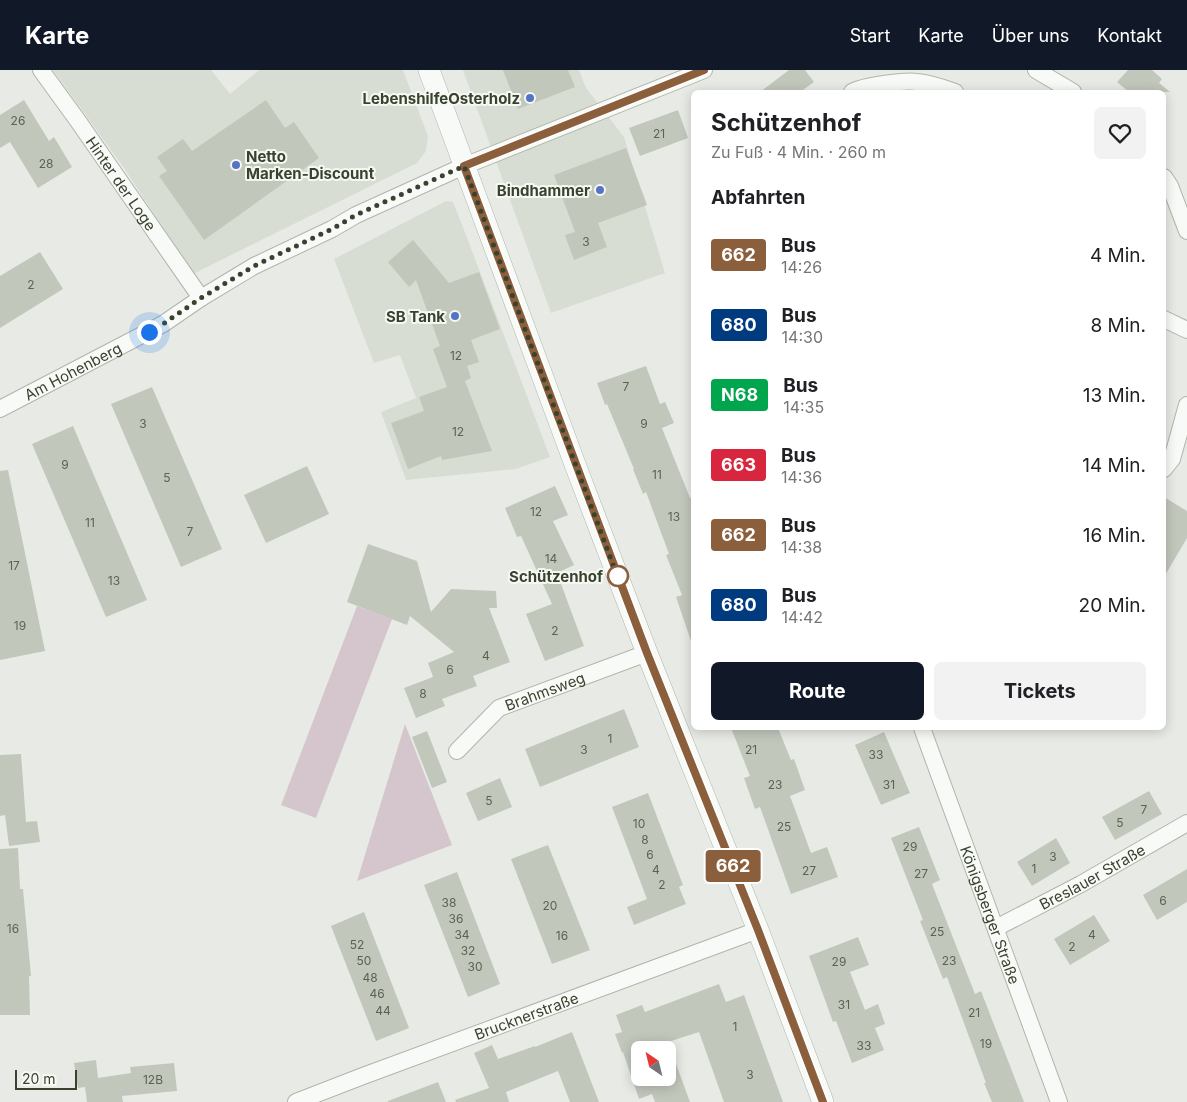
<!DOCTYPE html>
<html lang="de">
<head>
<meta charset="utf-8">
<style>
  body { margin:0; font-family:Inter,sans-serif; background:#f2f2f2; color:#202124; height:100vh; display:flex; flex-direction:column; font-size:19px; white-space:nowrap }
  * { box-sizing:border-box; margin:0 }
  p { font-size:16px; color:#757577 }
  .icon { flex:none; width:28px; height:28px; fill:none; stroke:currentColor; stroke-width:2; stroke-linecap:round; stroke-linejoin:round }
  .map { position:relative; flex:1; overflow:hidden }
  .panel { position:absolute; left:691px; top:20px; width:475px; height:640px; display:flex; flex-direction:column; background:#fff; border-radius:8px; box-shadow:0 2px 12px #0003 }
  .panel>* { flex:none }
  .badge { padding:0 10px; border-radius:4px; font-size:18px; line-height:32px }
  .needle { width:32px; rotate:325deg }
  .buttons { position:absolute; left:631px; top:971px; display:grid; gap:10px }
  .buttons a { display:grid; place-items:center; width:45px; height:45px; border-radius:8px; background:#fff; box-shadow:0 2px 12px #0003; font-size:25px }
  .scale { position:absolute; left:15px; bottom:12px; width:62px; box-sizing:border-box; padding-left:5px; border:2px solid #38422d; border-top:0; font-size:14px; line-height:18px; white-space:nowrap; color:#38422d; -webkit-text-stroke:4px #f6f8f4; paint-order:stroke }
  .you { position:absolute; width:25px; height:25px; margin:-12px; border:4px solid #fff; border-radius:50%; background:#1a73e8; box-shadow:0 0 0 8px #1a73e833 }
  .map>.badge { position:absolute; translate:-50% -50%; box-shadow:0 0 0 2px #fff }
  h2 { padding:0 20px; font-size:19px; line-height:45px }
  .round { display:grid; place-items:center; flex:none; width:52px; height:52px; border-radius:8px; background:#f2f2f2 }
  .overview { display:flex; align-items:center; justify-content:space-between; height:85px; padding:0 20px }
  h1 { font-size:24px; font-weight:700; line-height:38px }
  .action { display:flex; gap:10px; margin-top:auto; padding:10px 20px }
  .action a { flex:1; height:58px; border-radius:8px; background:#111827; color:#fff; font-size:20px; font-weight:700; line-height:58px; text-align:center }
  .action a+a { background:#f2f2f2; color:#202124 }
  ul { padding:0; list-style:none }
  li { display:flex; align-items:center; gap:15px; height:70px; padding:0 20px }
  li div { flex:1 }
  li b { display:block; font-size:19px }
  li em { font-style:normal }
  li .badge { min-width:55px; font-weight:700; text-align:center }
  header { display:flex; align-items:center; gap:30px; box-sizing:border-box; height:70px; padding:0 25px; background:#111827; color:#fff }
  header strong { font-size:24px }
  nav { display:flex; gap:28px; margin-inline-start:auto; font-size:18px }
  .map>svg:first-child { display:block }
  .built { fill:#d7ddd3 }
  .green { fill:#d4c6cc }
  .building { fill:#c2c7bc; fill-rule:evenodd }
  .lines { fill:none; stroke-linecap:round; stroke-linejoin:round }
  .minor-casing { stroke:#b0b5aa; stroke-width:18 }
  .tertiary-casing { stroke:#b0b5aa; stroke-width:22 }
  .minor { stroke:#f8faf7; stroke-width:16 }
  .tertiary { stroke:#f8faf7; stroke-width:21 }
  .line-casing { stroke:#fff; stroke-width:11 }
  .line { stroke:#8b5e3c; stroke-width:8 }
  .walk { stroke:#38422d; stroke-width:5; stroke-dasharray:0 9 }
  .poi-dot { fill:#5674c3; stroke:#f6f8f4; stroke-width:2 }
  .stop-dot { fill:#fff; stroke:#8b5e3c; stroke-width:2.5 }
  .labels { text-anchor:middle; dominant-baseline:central; stroke-width:4; stroke-linejoin:round; paint-order:stroke }
  .number-label { font-size:12px; fill:#5a6351 }
  .poi-label { font-size:15px; font-weight:bold; fill:#38422d; stroke:#f6f8f4; text-anchor:end }
  .street-label { font-size:15px; fill:#38422d; stroke:#f6f8f4 }
  .stop-label { font-size:15px; font-weight:bold; fill:#38422d; stroke:#f6f8f4; text-anchor:end }
</style>
</head>
<body>
<header>
<strong>Karte</strong>
<nav><a>Start</a><a>Karte</a><a>Über uns</a><a>Kontakt</a></nav>
</header>
<div class="map">
<svg width="1187" height="1032" viewBox="0 0 1187 1032">
  <rect width="100%" height="100%" fill="#e8ebe5"/>
  <g class="built">
    <polygon points="53,0 211,0 230,24 259,0 403,0 428,66 426,81 417,93 193,204 124,98"/>
    <polygon points="463,0 579,0 586,18 624,67 665,203 551,243"/>
    <polygon points="446,131 453,132 466,165 550,387 516,399 406,410 381,342 416,328 400,285 374,293 334,189"/>
  </g>
  <g class="green">
    <polygon points="357,536 392,549 316,748 281,735"/>
    <polygon points="405,654 452,775 357,811"/>
  </g>
  <g class="building">
    <polygon points="503,0 568,0 575,17 518,39"/>
    <polygon points="789,0 805,0 814,12 800,22 760,22"/>
    <polygon points="1128,0 1152,0 1162,9 1159,13 1170,22 1129,22 1117,12"/>
    <polygon points="24,30 49,71 54,67 72,97 38,118 10,72 0,78 0,45"/>
    <polygon points="266,30 285,58 294,52 319,88 204,170 159,106 167,101 157,87 183,69 192,81"/>
    <polygon points="678,40 688,68 640,86 629,58"/>
    <polygon points="626,78 647,135 598,153 607,177 574,190 565,165 575,162 554,105"/>
    <polygon points="413,170 449,213 479,202 500,259 471,270 479,292 467,296 471,308 465,311 492,381 442,390 441,386 408,399 391,353 424,341 419,327 447,317 433,279 440,276 416,210 409,217 388,192"/>
    <polygon points="40,182 63,219 0,258 0,206"/>
    <polygon points="646,296 660,334 665,332 674,353 662,358 690,428 694,427 694,570 691,571 676,527 682,525 666,485 669,484 646,422 643,424 633,399 634,399 607,334 605,335 597,313"/>
    <polygon points="152,317 222,479 181,497 111,334"/>
    <polygon points="73,356 147,530 106,547 32,374"/>
    <polygon points="307,396 329,444 266,473 244,425"/>
    <polygon points="8,400 45,581 0,590 0,401"/>
    <polygon points="555,416 568,445 553,451 574,495 557,503 584,576 545,591 526,544 552,534 521,466 517,467 505,438"/>
    <polygon points="1164,427 1187,441 1187,468 1164,507"/>
    <polygon points="368,474 417,491 431,542 451,519 496,521 497,538 489,538 510,592 473,606 477,616 442,629 445,636 416,648 404,618 433,607 428,593 454,582 410,546 407,555 347,532"/>
    <polygon points="624,639 639,677 540,717 525,679"/>
    <polygon points="731,658 778,658 791,690 794,689 805,720 790,726 811,783 827,777 838,807 791,824 760,737 755,739 744,708 750,706"/>
    <polygon points="427,661 447,712 432,718 412,667"/>
    <polygon points="884,662 910,723 881,735 855,675"/>
    <polygon points="21,684 26,752 37,751 40,772 9,776 5,745 0,746 0,685"/>
    <polygon points="500,708 512,737 478,751 466,723"/>
    <polygon points="1149,721 1162,744 1115,770 1102,747"/>
    <polygon points="648,723 683,815 679,817 686,834 634,855 627,837 647,829 612,737"/>
    <polygon points="919,757 940,810 932,814 975,924 981,921 1024,1032 992,1032 984,1013 986,1013 947,907 943,909 920,851 923,850 891,768"/>
    <polygon points="1056,768 1070,793 1032,816 1017,792"/>
    <polygon points="548,775 590,880 552,894 511,789"/>
    <polygon points="18,778 20,819 23,819 31,906 29,906 30,945 0,945 0,779"/>
    <polygon points="1187,799 1187,832 1157,850 1143,825"/>
    <polygon points="457,802 500,914 468,927 424,815"/>
    <polygon points="364,842 409,958 376,971 331,856"/>
    <polygon points="1094,845 1110,871 1070,895 1054,869"/>
    <polygon points="858,867 869,895 850,902 865,940 878,934 885,954 875,958 884,980 852,993 836,951 833,952 809,886"/>
    <path d="M719,914l7,18 18,-7 39,107h-59l-25,-70 -31,10 22,60h-35l-3,-8 -13,5 -16,-47 -1,1 -7,-19 7,-2 -6,-17 26,-10 3,7zM640,980h28v28h-28z"/>
    <polygon points="572,962 599,1032 570,1032 558,1001 506,1022 509,1032 456,1032 455,1030 489,1018 474,983 492,975 498,989 535,976 535,977"/>
    <polygon points="96,990 98,1008 131,1003 130,997 174,993 177,1021 122,1026 123,1032 87,1032 85,1017 78,1018 74,993"/>
    <polygon points="438,1012 446,1032 388,1032 388,1031"/>
  </g>
  <g class="lines">
    <g class="minor-casing">
      <g id="minor">
        <path id="s1" d="M41,0l37,51 123,177"/>
        <polyline points="1036,0 1073,22"/>
        <path d="M852,22c11,-6 52,-12 65,-10 13,1 27,6 38,10"/>
        <polyline points="1164,107 1170,116 1187,161"/>
        <polyline points="1164,249 1187,260"/>
        <path id="s2" d="M0,339l163,-85 38,-26 53,-32 78,-37 24,-14 108,-49 240,-96"/>
        <polyline points="1164,399 1172,389 1187,335"/>
        <path id="s3" d="M922,658l137,374"/>
        <path id="s4" d="M457,681l42,-43 148,-55"/>
        <path id="s5" d="M996,858l85,-44 106,-61"/>
        <path id="s6" d="M296,1032l67,-26 395,-146"/>
      </g>
    </g>
    <g class="tertiary-casing">
      <polyline id="tertiary" points="429,0 576,397 647,583 758,860 823,1032"/>
    </g>
    <use href="#minor" class="minor"/>
    <use href="#tertiary" class="tertiary"/>
  </g>
  <g class="lines">
    <g class="line-casing">
      <polyline id="line" points="704,0 464,96 647,583 758,860 823,1032"/>
    </g>
    <use href="#line" class="line"/>
    <polyline class="walk" points="149,262 163,254 201,228 254,196 332,159 356,145 464,96 618,508 618,506"/>
  </g>
  <g class="poi-dot">
    <circle cx="530" cy="28" r="5"/>
    <circle cx="236" cy="95" r="5"/>
    <circle cx="600" cy="120" r="5"/>
    <circle cx="455" cy="246" r="5"/>
  </g>
  <circle class="stop-dot" cx="618" cy="506" r="10"/>
  <g class="labels">
    <g class="number-label">
      <text x="18" y="50">26</text>
      <text x="659" y="63">21</text>
      <text x="46" y="93">28</text>
      <text x="586" y="171">3</text>
      <text x="31" y="214">2</text>
      <text x="456" y="285">12</text>
      <text x="626" y="316">7</text>
      <text x="143" y="353">3</text>
      <text x="644" y="353">9</text>
      <text x="458" y="361">12</text>
      <text x="65" y="394">9</text>
      <text x="657" y="404">11</text>
      <text x="167" y="407">5</text>
      <text x="536" y="441">12</text>
      <text x="674" y="446">13</text>
      <text x="90" y="452">11</text>
      <text x="190" y="461">7</text>
      <text x="551" y="488">14</text>
      <text x="14" y="495">17</text>
      <text x="114" y="510">13</text>
      <text x="20" y="555">19</text>
      <text x="555" y="560">2</text>
      <text x="486" y="585">4</text>
      <text x="450" y="599">6</text>
      <text x="423" y="623">8</text>
      <text x="610" y="668">1</text>
      <text x="584" y="679">3</text>
      <text x="751" y="679">21</text>
      <text x="876" y="684">33</text>
      <text x="775" y="714">23</text>
      <text x="889" y="714">31</text>
      <text x="489" y="730">5</text>
      <text x="1144" y="739">7</text>
      <text x="1120" y="752">5</text>
      <text x="639" y="753">10</text>
      <text x="784" y="756">25</text>
      <text x="645" y="769">8</text>
      <text x="910" y="776">29</text>
      <text x="650" y="784">6</text>
      <text x="1053" y="786">3</text>
      <text x="1034" y="798">1</text>
      <text x="656" y="799">4</text>
      <text x="809" y="800">27</text>
      <text x="921" y="803">27</text>
      <text x="662" y="814">2</text>
      <text x="1163" y="830">6</text>
      <text x="449" y="832">38</text>
      <text x="550" y="835">20</text>
      <text x="456" y="848">36</text>
      <text x="13" y="858">16</text>
      <text x="937" y="861">25</text>
      <text x="462" y="864">34</text>
      <text x="1092" y="864">4</text>
      <text x="562" y="865">16</text>
      <text x="357" y="874">52</text>
      <text x="1072" y="876">2</text>
      <text x="468" y="880">32</text>
      <text x="364" y="890">50</text>
      <text x="949" y="890">23</text>
      <text x="839" y="891">29</text>
      <text x="475" y="896">30</text>
      <text x="370" y="907">48</text>
      <text x="377" y="923">46</text>
      <text x="844" y="934">31</text>
      <text x="383" y="940">44</text>
      <text x="974" y="942">21</text>
      <text x="735" y="956">1</text>
      <text x="986" y="973">19</text>
      <text x="864" y="975">33</text>
      <text x="750" y="1004">3</text>
      <text x="153" y="1009">12B</text>
    </g>
    <g class="poi-label">
      <text x="520" y="28">LebenshilfeOsterholz</text>
      <text x="246" y="86" text-anchor="start">Netto<tspan x="246" dy="17">Marken-Discount</tspan></text>
      <text x="590" y="120">Bindhammer</text>
      <text x="445" y="246">SB Tank</text>
    </g>
    <g class="street-label">
      <text stroke="none"><textPath href="#s1" startOffset="139">Hinter der Loge</textPath></text>
      <text stroke="none"><textPath href="#s2" startOffset="82">Am Hohenberg</textPath></text>
      <text stroke="none"><textPath href="#s4" startOffset="109">Brahmsweg</textPath></text>
      <text stroke="none"><textPath href="#s5" startOffset="109">Breslauer Straße</textPath></text>
      <text stroke="none"><textPath href="#s3" startOffset="199">Königsberger Straße</textPath></text>
      <text stroke="none"><textPath href="#s6" startOffset="246">Brucknerstraße</textPath></text>
    </g>
    <g class="stop-label">
      <text x="603" y="506">Schützenhof</text>
    </g>
  </g>
</svg>
<div class="buttons">
<a><svg class="needle" viewBox="-14 -14 28 28"><path d="M0-13l5 13h-10z" fill="#e53935"/><path d="M0 13l5-13h-10z" fill="#757577"/></svg></a>
</div>
<div class="scale">20 m</div>
<div class="you" style="left:149px;top:262px"></div>
<b class="badge" style="left:733px;top:796px;background:#8b5e3c;color:#fff">662</b>
<section class="panel">
<div class="overview"><div><h1>Schützenhof</h1><p>Zu Fuß · 4 Min. · 260 m</p></div><a class="round"><svg class="icon" aria-label="heart" viewBox="0 0 24 24"><path d="M12 20l-8-8c-3-5 5-10 8-4 3-6 11-1 8 4z"/></svg></a></div>
<h2>Abfahrten</h2>
<ul>
<li><span class="badge" style="background:#8b5e3c;color:#fff">662</span><div><b>Bus</b><p>14:26</p></div><em>4 Min.</em></li>
<li><span class="badge" style="background:#003b80;color:#fff">680</span><div><b>Bus</b><p>14:30</p></div><em>8 Min.</em></li>
<li><span class="badge" style="background:#01a54e;color:#fff">N68</span><div><b>Bus</b><p>14:35</p></div><em>13 Min.</em></li>
<li><span class="badge" style="background:#d7263d;color:#fff">663</span><div><b>Bus</b><p>14:36</p></div><em>14 Min.</em></li>
<li><span class="badge" style="background:#8b5e3c;color:#fff">662</span><div><b>Bus</b><p>14:38</p></div><em>16 Min.</em></li>
<li><span class="badge" style="background:#003b80;color:#fff">680</span><div><b>Bus</b><p>14:42</p></div><em>20 Min.</em></li>
</ul>
<div class="action"><a>Route</a><a>Tickets</a></div>
</section>
</div>
</body>
</html>
